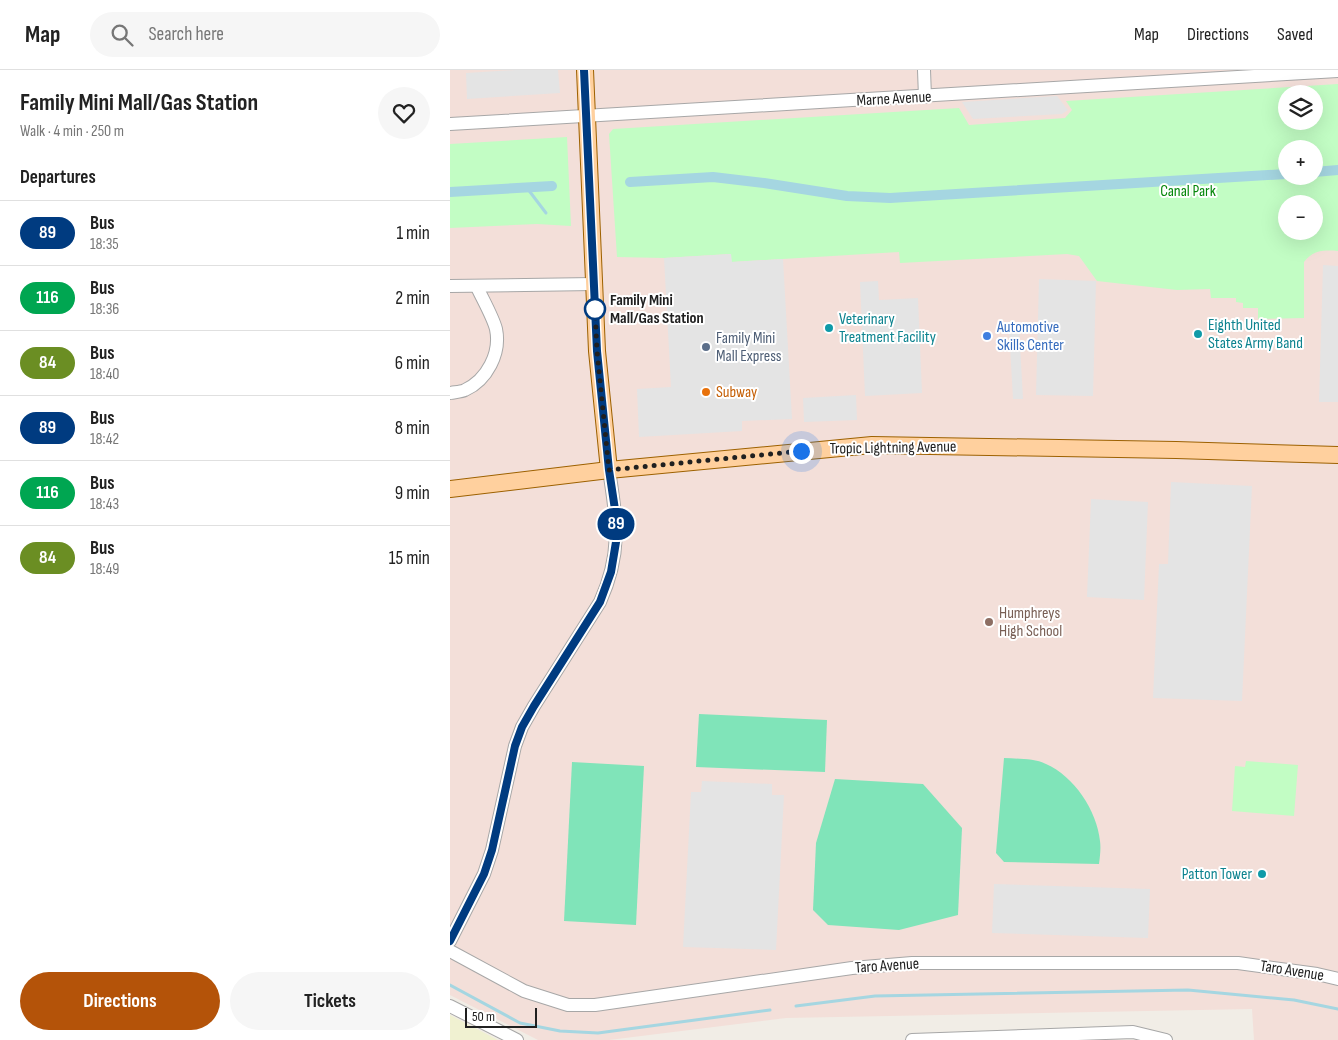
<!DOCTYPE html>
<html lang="en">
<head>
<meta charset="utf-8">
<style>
  body { margin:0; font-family:"Sofia Sans Condensed",sans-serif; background:#f6f6f6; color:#222; height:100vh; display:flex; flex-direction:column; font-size:19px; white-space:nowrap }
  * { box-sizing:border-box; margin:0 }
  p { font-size:16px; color:#767676 }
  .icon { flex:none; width:28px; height:28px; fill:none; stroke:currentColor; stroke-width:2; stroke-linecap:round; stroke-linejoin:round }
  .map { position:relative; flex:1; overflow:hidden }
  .details { display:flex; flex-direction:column; background:#fff; width:450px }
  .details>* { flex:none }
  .badge { padding:0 10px; border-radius:16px; font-size:18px; line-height:32px }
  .tools { position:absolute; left:828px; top:15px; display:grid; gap:10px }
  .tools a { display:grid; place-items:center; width:45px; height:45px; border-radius:50%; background:#fff; box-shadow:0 5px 20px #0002; font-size:25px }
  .scale { position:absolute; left:15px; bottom:12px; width:72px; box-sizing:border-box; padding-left:5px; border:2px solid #202020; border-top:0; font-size:14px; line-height:18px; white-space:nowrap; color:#202020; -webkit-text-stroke:4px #fff; paint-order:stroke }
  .you { position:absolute; width:25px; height:25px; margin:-12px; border:4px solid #fff; border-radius:50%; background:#1a73e8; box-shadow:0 0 0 8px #1a73e833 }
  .map>.badge { position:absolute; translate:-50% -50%; box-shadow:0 0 0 2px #fff }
  h2 { padding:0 20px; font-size:19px; line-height:45px }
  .round { display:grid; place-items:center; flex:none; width:52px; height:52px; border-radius:26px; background:#f6f6f6 }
  .headline { display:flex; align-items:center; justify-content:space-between; height:85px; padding:0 20px }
  h1 { font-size:24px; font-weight:700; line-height:38px }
  .button { display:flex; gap:10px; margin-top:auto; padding:10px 20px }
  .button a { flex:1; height:58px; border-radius:30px; background:#b45309; color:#fff; font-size:20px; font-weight:700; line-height:58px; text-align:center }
  .button a+a { background:#f6f6f6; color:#222 }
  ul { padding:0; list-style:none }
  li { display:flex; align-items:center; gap:15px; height:65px; padding:0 20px; border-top:1px solid #e0e0e0 }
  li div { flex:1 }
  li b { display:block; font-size:19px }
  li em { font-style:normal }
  li .badge { min-width:55px; font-weight:700; text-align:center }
  header { display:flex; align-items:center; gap:30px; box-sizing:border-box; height:70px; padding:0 25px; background:#fff; border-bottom:1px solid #e0e0e0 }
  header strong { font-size:24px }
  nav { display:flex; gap:28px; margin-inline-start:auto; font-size:18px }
  .search { width:350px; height:45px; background:#f6f6f6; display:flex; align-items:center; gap:12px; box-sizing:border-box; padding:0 18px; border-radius:28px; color:#767676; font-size:19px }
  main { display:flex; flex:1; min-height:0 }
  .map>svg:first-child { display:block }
  .military { fill:#f3dfd9; fill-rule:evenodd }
  .farmland { fill:#f0f1d1 }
  .park { fill:#c2fdc4; fill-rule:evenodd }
  .pitch { fill:#80e4b9 }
  .parking { fill:#e4e4e4 }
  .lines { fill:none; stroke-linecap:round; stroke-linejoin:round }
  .stream { stroke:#a5d6e1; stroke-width:3 }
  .canal { stroke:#a5d6e1; stroke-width:10 }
  .minor-casing { stroke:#a7a7a7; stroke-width:14 }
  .major-casing { stroke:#9d6100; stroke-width:18 }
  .minor { stroke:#fff; stroke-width:12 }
  .major { stroke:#ffd09e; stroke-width:16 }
  .line-casing { stroke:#fff; stroke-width:11 }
  .line { stroke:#003b80; stroke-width:8 }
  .walk { stroke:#202020; stroke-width:5; stroke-dasharray:0 9 }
  .stop-dot { fill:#fff; stroke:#003b80; stroke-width:2.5 }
  .culture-dot { fill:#0f9aa8; stroke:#fff; stroke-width:2 }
  .shop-dot { fill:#3f7fe0; stroke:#fff; stroke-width:2 }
  .service-dot { fill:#5c6f8a; stroke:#fff; stroke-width:2 }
  .food-dot { fill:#e8710a; stroke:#fff; stroke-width:2 }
  .education-dot { fill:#8d6e63; stroke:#fff; stroke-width:2 }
  .labels { text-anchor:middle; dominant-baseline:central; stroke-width:4; stroke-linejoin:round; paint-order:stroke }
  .street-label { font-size:16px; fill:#202020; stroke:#fff }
  .park-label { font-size:16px; fill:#05870a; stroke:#fff }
  .stop-label { font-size:16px; font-weight:bold; fill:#202020; stroke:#fff; text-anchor:start }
  .culture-label { font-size:16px; fill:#0d838f; stroke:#fff; text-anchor:start }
  .shop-label { font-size:16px; fill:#366cbe; stroke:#fff; text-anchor:start }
  .service-label { font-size:16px; fill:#4e5e75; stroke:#fff; text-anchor:start }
  .food-label { font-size:16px; fill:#c56008; stroke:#fff; text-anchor:start }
  .education-label { font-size:16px; fill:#785e54; stroke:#fff; text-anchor:start }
</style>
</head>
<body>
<header>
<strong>Map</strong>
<div class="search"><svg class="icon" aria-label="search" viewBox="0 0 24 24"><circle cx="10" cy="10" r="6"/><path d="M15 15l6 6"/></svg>Search here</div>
<nav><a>Map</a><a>Directions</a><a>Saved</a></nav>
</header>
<main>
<section class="details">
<div class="headline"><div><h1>Family Mini Mall/Gas Station</h1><p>Walk · 4 min · 250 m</p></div><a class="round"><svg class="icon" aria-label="heart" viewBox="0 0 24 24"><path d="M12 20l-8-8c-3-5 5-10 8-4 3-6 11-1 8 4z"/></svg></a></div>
<h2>Departures</h2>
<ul>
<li><span class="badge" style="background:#003b80;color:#fff">89</span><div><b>Bus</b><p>18:35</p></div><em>1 min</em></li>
<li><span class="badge" style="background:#00a651;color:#fff">116</span><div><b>Bus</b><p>18:36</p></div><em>2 min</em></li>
<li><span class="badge" style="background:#6b8e23;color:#fff">84</span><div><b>Bus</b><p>18:40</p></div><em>6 min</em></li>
<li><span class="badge" style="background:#003b80;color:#fff">89</span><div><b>Bus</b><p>18:42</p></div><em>8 min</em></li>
<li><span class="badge" style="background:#00a651;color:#fff">116</span><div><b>Bus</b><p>18:43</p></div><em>9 min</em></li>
<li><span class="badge" style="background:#6b8e23;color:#fff">84</span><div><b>Bus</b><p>18:49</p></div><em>15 min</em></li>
</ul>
<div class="button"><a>Directions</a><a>Tickets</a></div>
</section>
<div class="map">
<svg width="888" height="970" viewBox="0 0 888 970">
  <rect width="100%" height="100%" fill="#f1ede6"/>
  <path class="military" d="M0,0h888v970h-84l-2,-31 -466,9 -177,22h-71l-88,-45zM836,24h28v27h-28zM836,79h28v27h-28zM836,134h28v27h-28z"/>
  <polygon class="farmland" points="0,945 48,970 0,970"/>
  <g class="park">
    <path d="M888,14v167c-14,-1 -25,-1 -34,11v56l-46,1v-11h-15v-5l-7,-1v-4h-25l-1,-9 -33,1 -80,-9 -18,-25 -12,-2 -167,9 -1,-11 -168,10 -1,-8 -66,4 -47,-1 -8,-123 4,-5 346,-21 10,17 96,-7 7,-8 -6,-9zM836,24h28v27h-28zM836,79h28v27h-28zM836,134h28v27h-28z"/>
    <polygon points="117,67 121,156 87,154 0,158 0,74"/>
    <polygon points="796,691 848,695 844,746 782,741 785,696 795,697"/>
  </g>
  <g class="pitch">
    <polygon points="249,644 377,650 375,702 246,697"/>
    <path d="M554,688c14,1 30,0 42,6 28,12 51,47 54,77 1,7 0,15 -1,23l-95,-2 -8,-9z"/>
    <polygon points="122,692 194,696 186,855 114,851"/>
    <polygon points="385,709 473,714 512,758 508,845 449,860 378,855 363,840 366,773"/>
  </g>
  <g class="parking">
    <polygon points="66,0 108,0 110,23 17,29 16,3"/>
    <polygon points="607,26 618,40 612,44 523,49 512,32"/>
    <polygon points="281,184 282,192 333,189 342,349 292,351 292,361 189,367 187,319 221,317 214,188"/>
    <polygon points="873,195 888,196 888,332 869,332"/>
    <polygon points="589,209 646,211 643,326 586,325"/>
    <polygon points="428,211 429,230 468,228 472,323 415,326 410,212"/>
    <polygon points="569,257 573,329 563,329 559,258"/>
    <polygon points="406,325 407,350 354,352 353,328"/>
    <polygon points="721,412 802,416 792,631 703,628 709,494 718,494"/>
    <polygon points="641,429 698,432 694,530 637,527"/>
    <polygon points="252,711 322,714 322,725 334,725 326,880 233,877 241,722 251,722"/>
    <polygon points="544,814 700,819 698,868 542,863"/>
  </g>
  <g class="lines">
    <g class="stream">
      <polyline points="77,118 96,143"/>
      <polyline points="0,915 70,953 110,961 148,963 320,940"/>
      <polyline points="346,936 425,926 738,920 844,930 888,939"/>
    </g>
    <g class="canal">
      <polyline points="864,102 888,100"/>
      <polyline points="180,112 263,107 314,113 397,126 440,128 836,104"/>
      <polyline points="0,122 102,116"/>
    </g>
    <g class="minor-casing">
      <g id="minor">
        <polyline points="474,0 475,27"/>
        <polyline points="0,54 888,1"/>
        <polyline points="0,216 144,214"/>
        <path d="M0,323c5,-1 11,-1 15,-3 22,-10 36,-37 31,-61 -3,-12 -14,-31 -19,-42"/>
        <path d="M0,871l34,-67 8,-24 23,-104 7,-19 12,-21 66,-104c22,-49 17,-80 9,-132"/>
        <polyline points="0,881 74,921 118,935 145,935 402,898 462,893 788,893 867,904 888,909"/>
        <polyline points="0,936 67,970"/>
        <polyline points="462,970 683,962 716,970"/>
      </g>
    </g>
    <g class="major-casing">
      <g id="major">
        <polyline points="135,0 147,281 159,400"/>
        <polyline points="0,419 159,400 422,375 726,380 888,385"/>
      </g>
    </g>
    <use href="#minor" class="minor"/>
    <use href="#major" class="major"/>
  </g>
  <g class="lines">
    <g class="line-casing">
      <polyline id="line" points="0,871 34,804 42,780 65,676 72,657 84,636 150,532 161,502 167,466 166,446 159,400 147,281 134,0"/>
    </g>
    <use href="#line" class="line"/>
    <polyline class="walk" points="145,239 147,281 159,400 351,381"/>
  </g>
  <circle class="stop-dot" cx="145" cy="239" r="10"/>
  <g class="culture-dot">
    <circle cx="379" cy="258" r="5"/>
    <circle cx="748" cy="264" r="5"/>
    <circle cx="812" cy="804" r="5"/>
  </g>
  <circle class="shop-dot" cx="537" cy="266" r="5"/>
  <circle class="service-dot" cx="256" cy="277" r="5"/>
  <circle class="food-dot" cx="256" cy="322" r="5"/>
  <circle class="education-dot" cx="539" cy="552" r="5"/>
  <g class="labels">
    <g class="street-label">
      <text transform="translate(444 29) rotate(-3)">Marne Avenue</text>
      <text transform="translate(443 378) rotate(-1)">Tropic Lightning Avenue</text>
      <text transform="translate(437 896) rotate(-4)">Taro Avenue</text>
      <text transform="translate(842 901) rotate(9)">Taro Avenue</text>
    </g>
    <g class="park-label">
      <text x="738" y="121">Canal Park</text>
    </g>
    <g class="stop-label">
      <text x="160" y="230">Family Mini<tspan x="160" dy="18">Mall/Gas Station</tspan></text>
    </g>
    <g class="culture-label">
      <text x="389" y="249">Veterinary<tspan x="389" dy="18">Treatment Facility</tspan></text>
      <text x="758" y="255">Eighth United<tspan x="758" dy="18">States Army Band</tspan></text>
      <text x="802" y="804" text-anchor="end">Patton Tower</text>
    </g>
    <g class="shop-label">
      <text x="547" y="257">Automotive<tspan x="547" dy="18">Skills Center</tspan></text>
    </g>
    <g class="service-label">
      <text x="266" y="268">Family Mini<tspan x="266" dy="18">Mall Express</tspan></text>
    </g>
    <g class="food-label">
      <text x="266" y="322">Subway</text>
    </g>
    <g class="education-label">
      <text x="549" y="543">Humphreys<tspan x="549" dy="18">High School</tspan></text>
    </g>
  </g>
</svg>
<div class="tools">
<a><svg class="icon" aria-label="layers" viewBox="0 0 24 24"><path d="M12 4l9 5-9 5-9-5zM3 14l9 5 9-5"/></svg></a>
<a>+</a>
<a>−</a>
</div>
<div class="scale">50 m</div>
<div class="you" style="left:351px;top:381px"></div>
<b class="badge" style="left:166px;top:454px;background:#003b80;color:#fff">89</b>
</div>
</main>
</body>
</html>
